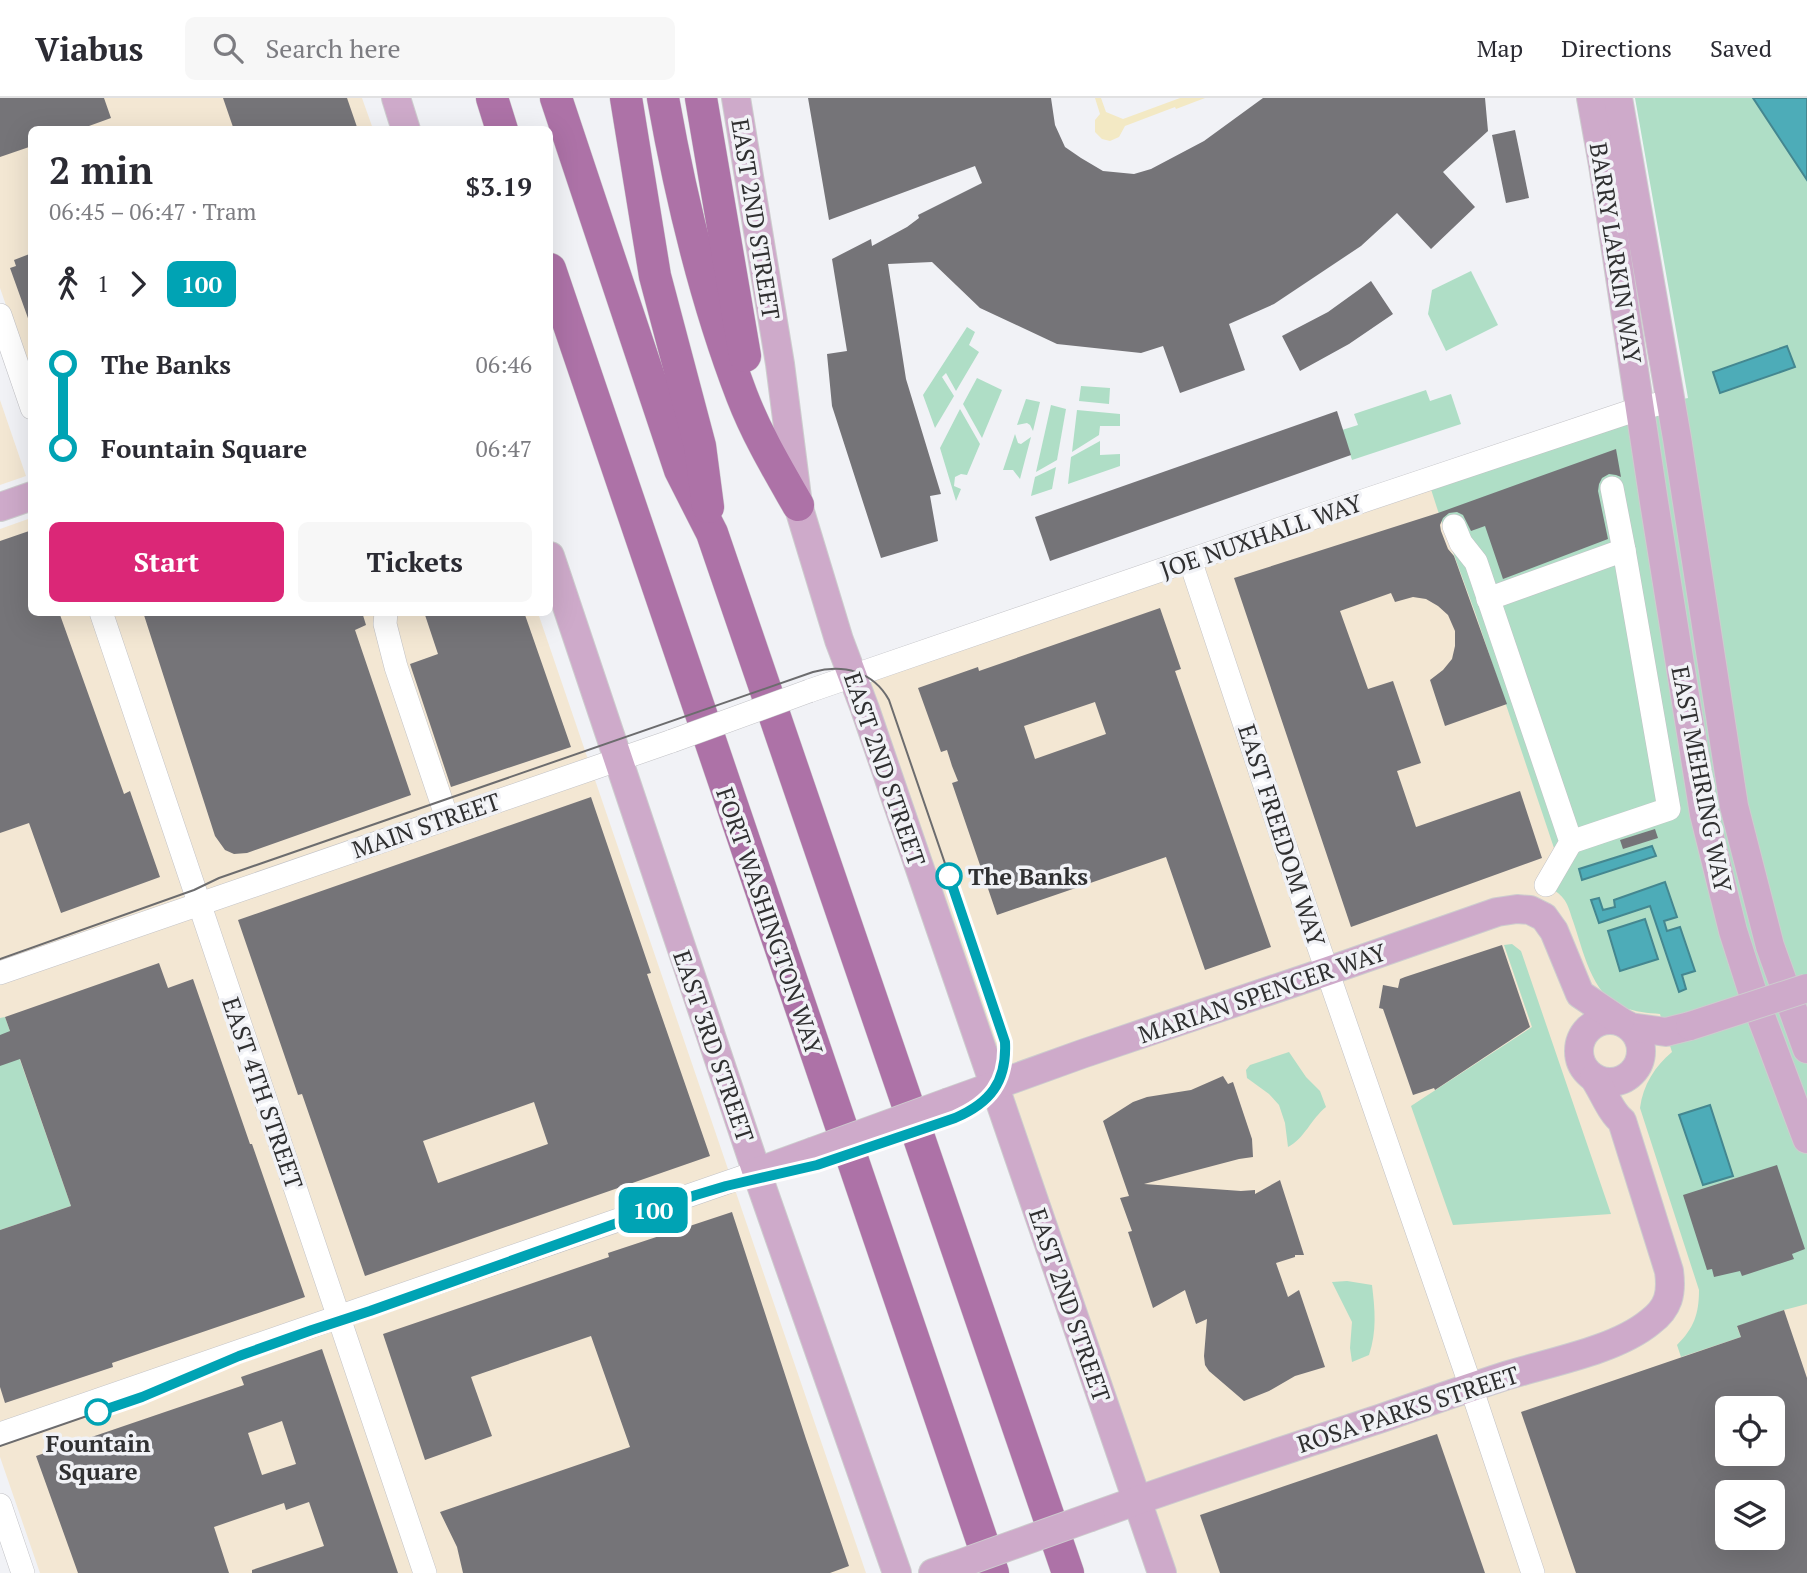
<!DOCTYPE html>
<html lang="en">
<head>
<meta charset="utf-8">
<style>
  body { margin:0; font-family:"PT Serif",serif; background:#f7f7f7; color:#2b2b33; height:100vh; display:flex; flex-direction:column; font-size:26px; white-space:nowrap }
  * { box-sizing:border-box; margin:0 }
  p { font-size:23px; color:#7c7c81 }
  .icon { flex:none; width:38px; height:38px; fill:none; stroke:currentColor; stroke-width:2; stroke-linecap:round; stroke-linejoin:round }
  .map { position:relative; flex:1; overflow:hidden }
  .drawer { position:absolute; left:28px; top:28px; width:525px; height:490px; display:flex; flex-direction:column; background:#fff; border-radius:10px; box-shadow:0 7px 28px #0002 }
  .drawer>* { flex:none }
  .badge { padding:0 14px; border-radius:10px; font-size:24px; line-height:46px }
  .controls { position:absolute; left:1715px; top:1298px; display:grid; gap:14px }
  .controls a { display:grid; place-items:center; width:70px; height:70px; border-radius:10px; background:#fff; box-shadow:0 7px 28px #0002; font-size:35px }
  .map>.badge { position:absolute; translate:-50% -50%; box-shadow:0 0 0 4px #fff }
  .legs { display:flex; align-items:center; gap:10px; height:77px; padding:0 21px; font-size:23px }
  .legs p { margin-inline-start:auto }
  .overview { display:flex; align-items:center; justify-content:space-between; height:119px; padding:0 21px }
  h1 { font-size:38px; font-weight:600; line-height:52px }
  .action { display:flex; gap:14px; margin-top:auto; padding:14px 21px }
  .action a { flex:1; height:80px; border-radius:10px; background:#db2777; color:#fff; font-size:28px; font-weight:600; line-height:80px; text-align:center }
  .action a+a { background:#f7f7f7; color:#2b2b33 }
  ul { padding:0 21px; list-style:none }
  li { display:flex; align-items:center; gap:24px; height:84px; font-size:26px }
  li i { display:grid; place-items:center; width:10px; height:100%; margin:0 9px; background:currentColor }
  li i::after { content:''; width:18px; height:18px; margin:-9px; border:5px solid; border-radius:50%; background:#fff }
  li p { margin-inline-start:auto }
  li:first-child i { background:linear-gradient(#0000 50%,currentColor 0) }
  li:last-child i { background:linear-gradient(currentColor 50%,#0000 0) }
  header { display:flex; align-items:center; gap:42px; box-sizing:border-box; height:98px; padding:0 35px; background:#fff; border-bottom:2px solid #e1e1e2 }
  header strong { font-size:33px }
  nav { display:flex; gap:38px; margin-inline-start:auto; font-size:24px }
  .search { width:490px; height:63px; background:#f7f7f7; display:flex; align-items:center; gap:18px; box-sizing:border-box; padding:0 24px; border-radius:10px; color:#7c7c81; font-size:26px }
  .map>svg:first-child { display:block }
  .commercial { fill:#f3e7d3; fill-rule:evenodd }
  .green { fill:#afdec6 }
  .sand { fill:#f3e9c4 }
  .water { fill:#4dacb8; stroke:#448790; stroke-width:2 }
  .building { fill:#757478; fill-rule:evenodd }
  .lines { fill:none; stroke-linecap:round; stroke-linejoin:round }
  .minor-casing { stroke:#c2c2c6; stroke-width:24 }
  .major-casing { stroke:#cdcdce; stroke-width:30 }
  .highway-casing { stroke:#cdcdce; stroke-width:33 }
  .minor { stroke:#fff; stroke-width:23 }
  .major { stroke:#ceaaca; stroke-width:28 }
  .highway { stroke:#ad72a7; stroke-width:32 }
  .tram { stroke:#6c6c6e; stroke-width:2 }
  .minor-bridge-casing { stroke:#c2c2c6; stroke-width:24; stroke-linecap:butt }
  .major-bridge-casing { stroke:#cdcdce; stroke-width:30; stroke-linecap:butt }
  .minor-bridge { stroke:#fff; stroke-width:23 }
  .major-bridge { stroke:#ceaaca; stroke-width:28 }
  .line-1-casing { stroke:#fff; stroke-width:16 }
  .line-1 { stroke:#00a3b4; stroke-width:10 }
  .stop-1-dot { fill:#fff; stroke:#00a3b4; stroke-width:3.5 }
  .labels { text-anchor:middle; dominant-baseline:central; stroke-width:7; stroke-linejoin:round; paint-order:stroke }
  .street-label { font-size:24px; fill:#303031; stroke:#f1f2f6 }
  .stop-label { font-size:24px; font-weight:bold; fill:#303031; stroke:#f1f2f6; text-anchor:start }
</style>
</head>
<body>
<header>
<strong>Viabus</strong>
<div class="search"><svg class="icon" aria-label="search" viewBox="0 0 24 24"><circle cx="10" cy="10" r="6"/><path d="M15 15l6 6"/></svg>Search here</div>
<nav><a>Map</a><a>Directions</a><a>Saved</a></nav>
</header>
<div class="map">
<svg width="1807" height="1475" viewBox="0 0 1807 1475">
  <rect width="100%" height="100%" fill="#f1f2f6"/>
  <g class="commercial">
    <polygon points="0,0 362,0 373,31 32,32 31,279 0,190"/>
    <polygon points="0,302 26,378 0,387"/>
    <path d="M1541,344l266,697v434h-645l-310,-897zM1727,1311h46v45h-46zM1727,1395h46v45h-46z"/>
    <polygon points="31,420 32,514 538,515 866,1475 40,1475 0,1359 0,431"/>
  </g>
  <g class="green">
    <path d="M1635,0h118l54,82v1124l-23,6 -47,17 4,10 -60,20 -4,-12c17,-17 22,-31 22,-55l-59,-182c3,-23 15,-42 32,-56l-12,-38c-12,-1 -25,-2 -37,-7 -32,-12 -40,-58 -50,-86 -5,-15 -6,-22 -19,-31l4,-30 -82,-245 -38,-104 -10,-31 213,-72 47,-10z"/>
    <polygon points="1471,173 1498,227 1446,253 1428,216 1432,192"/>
    <polygon points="967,229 975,234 969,247 979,254 956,293 946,275 942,279 954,298 935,330 923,297"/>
    <polygon points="977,280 1002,292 982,340 963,306"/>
    <polygon points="1081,288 1110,290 1109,306 1079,303"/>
    <polygon points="1426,292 1430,303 1451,296 1461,326 1352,362 1342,332 1358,327 1354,316"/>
    <polygon points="1026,301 1040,304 1033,333 1030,327 1027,325 1017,327"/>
    <polygon points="1051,307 1066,311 1057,362 1036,374"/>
    <polygon points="960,311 980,346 967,377 961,376 955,379 954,388 961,391 956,403 940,350"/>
    <polygon points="1077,312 1120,316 1120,328 1100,328 1099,337 1072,354"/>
    <polygon points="1015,336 1018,345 1021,346 1031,339 1020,381 1013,372 1003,372"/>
    <polygon points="1100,343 1100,357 1120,356 1120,368 1068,386 1071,359"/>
    <polygon points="1056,369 1052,391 1031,398 1035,379"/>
    <polygon points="1512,846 1521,853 1611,1116 1453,1127 1411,1008 1532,929 1504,847"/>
    <polygon points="5,919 71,1108 0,1132 0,920"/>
    <path d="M1289,954l17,25 14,14 6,16c-15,12 -21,31 -38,40l-3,-24 -6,-18 -10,-11 -22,-16 -1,-8 4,-5z"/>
    <path d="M1347,1183l25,4c3,25 5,46 -3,70l-17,7 -2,-14 2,-26 -20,-40z"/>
  </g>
  <polygon class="sand" points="1095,0 1101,0 1106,14 1123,21 1180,0 1205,0 1176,11 1175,9 1125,28 1119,39 1110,43 1102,41 1095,34 1095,22 1100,16"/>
  <g class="water">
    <polygon points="1753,0 1807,0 1807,82"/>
    <polygon points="1787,248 1795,269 1720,295 1713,274"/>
    <polygon points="1652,748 1656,758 1582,782 1579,771"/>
    <polygon points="1665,784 1677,819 1664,823 1667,833 1680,829 1695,873 1682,877 1686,891 1679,894 1650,808 1599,825 1591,802 1599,800 1603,812 1615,809 1614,802"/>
    <polygon points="1645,821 1658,861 1620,873 1608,833"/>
    <polygon points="1710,1007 1733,1078 1703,1087 1679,1017"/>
  </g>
  <g class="building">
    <polygon points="0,0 104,0 111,20 78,32 32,32 32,48 0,59"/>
    <polygon points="223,0 347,0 358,32 234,32"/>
    <polygon points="808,0 1051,0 1055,27 1065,49 1081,60 1103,73 1134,76 1151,71 1204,43 1263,0 1485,0 1488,33 1443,74 1475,109 1431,151 1397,115 1361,148 1274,206 1229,226 1245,272 1180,295 1163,248 1141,255 1057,246 980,210 932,164 888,166 906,281 941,396 930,398 938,443 881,460 832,308 827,256 847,253 832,161 871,141 872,148 907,129 919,120 918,117 982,85 975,68 829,122"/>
    <polygon points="1515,32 1529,100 1506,105 1492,37"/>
    <polygon points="32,155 32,223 29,223 10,170 16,168 14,162"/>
    <polygon points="1371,183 1393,216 1349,246 1300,273 1282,238 1328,214"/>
    <polygon points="1337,313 1351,357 1050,463 1035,419"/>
    <polygon points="1616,351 1621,379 1616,377 1609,376 1602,380 1599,386 1598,393 1608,441 1503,481 1485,428 1471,433 1463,417 1457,414 1449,415 1443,420 1440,427 1441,433 1448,451 1454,458 1507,606 1445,628 1430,582 1443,572 1452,561 1455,548 1455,533 1448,517 1438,508 1426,501 1413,499 1395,504 1391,495 1340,513 1368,591 1393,583 1421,665 1397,673 1416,729 1520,693 1542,760 1351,829 1234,480 1438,415"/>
    <polygon points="32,432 32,514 59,514 124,696 130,693 160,779 61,815 29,725 0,735 0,443"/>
    <path d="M1160,510l21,61 -6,2 96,276 -66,23 -39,-113 -169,58 -45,-132 6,-2 -6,-15 -5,-16 -6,2 -23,-64 60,-21 1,4zM1095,604l11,32 -71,25 -11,-33z"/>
    <polygon points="143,514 362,514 366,527 355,532 411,697 247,755 234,756 225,752 215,738"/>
    <polygon points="424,514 524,514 571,649 451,689 410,566 438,556"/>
    <path d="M591,699l60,176 -4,1 63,182 -345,120 -63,-182 -4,1 -60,-175zM534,1004l14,42 -110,39 -15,-42z"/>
    <polygon points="1655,731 1658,740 1623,751 1620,742"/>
    <polygon points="1502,847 1530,929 1435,992 1434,990 1413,997 1383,911 1379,910 1383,887 1398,890 1400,881 1405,879"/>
    <polygon points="159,865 168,890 193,881 250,1046 252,1046 305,1199 112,1265 113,1269 5,1305 0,1289 0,1132 71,1108 20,961 0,968 0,937 10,933 5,919"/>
    <polygon points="1223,978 1228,986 1233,984 1252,1041 1253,1059 1239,1061 1144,1086 1241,1093 1255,1092 1255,1096 1280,1082 1304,1157 1295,1157 1295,1159 1276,1165 1288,1199 1299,1192 1325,1269 1295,1278 1269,1293 1244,1303 1209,1273 1205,1267 1204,1258 1207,1221 1196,1226 1185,1192 1153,1210 1128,1134 1132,1133 1120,1100 1129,1098 1103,1023 1133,1004 1147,999 1191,992"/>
    <polygon points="1777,1067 1805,1151 1792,1156 1794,1161 1742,1178 1740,1173 1714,1179 1712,1171 1707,1172 1683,1097"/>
    <polygon points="732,1114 806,1341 849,1468 830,1475 463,1475 457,1449 440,1414 630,1349 591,1238 471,1279 492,1338 425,1362 383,1236 609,1159 608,1155"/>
    <path d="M1784,1212l23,68v195h-231l-55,-161 220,-75 -4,-11zM1727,1311h46v45h-46zM1727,1395h46v45h-46z"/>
    <path d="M322,1251l76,224h-146v-3l72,-24 -15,-44 -23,8 -2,-7 -70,24 15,46h-151l-42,-117 208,-71 -3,-8zM282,1323l14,43 -34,11 -14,-42z"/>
    <polygon points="1437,1336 1485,1475 1220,1475 1200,1417"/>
  </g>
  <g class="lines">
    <g class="minor-casing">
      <g id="minor">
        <polyline points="0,217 32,310"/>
        <polyline points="1612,390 1624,452"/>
        <polyline points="1454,428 1461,445 1476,464 1571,744 1546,787"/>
        <polyline points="1190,462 1314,835 1471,1289 1533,1475"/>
        <polyline points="1488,501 1624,452 1669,711 1571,744"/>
        <polyline points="101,514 425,1475"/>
        <polyline points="386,514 385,526 396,569 447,720"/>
        <polyline points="809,593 1318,418 1641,310 1671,303"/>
        <polyline points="0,875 672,643"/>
        <polyline points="0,1336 757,1074"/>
        <polyline points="0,1407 23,1475"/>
      </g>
    </g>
    <g class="major-casing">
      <g id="major">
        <polyline points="396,0 406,32"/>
        <polyline points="736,0 780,266 798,407 839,542 865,611 1162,1475"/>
        <polyline points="1591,0 1603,67 1654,404 1704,716 1733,833 1756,905 1807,1041"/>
        <polyline points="1618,0 1677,340 1734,708 1770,848 1807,951"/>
        <polyline points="0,409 32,398"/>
        <polyline points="550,458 759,1081 897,1475"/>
        <circle cx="1610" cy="953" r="31"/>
        <polyline points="1630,929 1666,934 1690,928"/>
        <polyline points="949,1004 1082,956 1328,873 1497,814 1517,811 1530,812 1544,819 1554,833 1580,896 1620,923"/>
        <polyline points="757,1074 812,1054"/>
        <path d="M1091,1419c96,-35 194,-67 291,-99 40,-14 80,-28 120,-41 44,-14 113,-26 148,-55 19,-14 22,-29 19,-51l-47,-150c-11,-8 -19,-30 -28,-43"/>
        <polyline points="933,1475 954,1468"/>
      </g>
    </g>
    <g class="highway-casing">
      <g id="highway">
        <polyline points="492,0 502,32"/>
        <polyline points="556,0 680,372 712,435 1068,1475"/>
        <polyline points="626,0 655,178 700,348 708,409"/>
        <path d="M663,0c18,101 42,202 79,298 15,39 36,74 56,109"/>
        <polyline points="701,0 745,258"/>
        <polyline points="550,171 993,1475"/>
      </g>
    </g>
    <use href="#minor" class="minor"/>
    <use href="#major" class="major"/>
    <use href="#highway" class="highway"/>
    <path class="tram" d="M0,861l194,-69 25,-12 594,-206c30,-8 60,-1 76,28l112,327c12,44 -4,73 -46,91l-138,47 -91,21 -30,9 -326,116 -58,19 -73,26 -97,41 -142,49"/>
    <g class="minor-bridge-casing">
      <polyline id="minor-bridge" points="672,643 809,593"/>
    </g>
    <g class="major-bridge-casing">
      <g id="major-bridge">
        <polyline points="1690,928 1807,890"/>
        <polyline points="812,1054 949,1004"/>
        <polyline points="954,1468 1091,1419"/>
      </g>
    </g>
    <use href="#minor-bridge" class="minor-bridge"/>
    <use href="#major-bridge" class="major-bridge"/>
  </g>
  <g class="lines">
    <g class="line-1-casing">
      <path id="line-1" d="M98,1314l44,-15 97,-41 73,-26 58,-19 326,-116 30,-9 91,-21 138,-47c35,-15 52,-36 50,-76l-56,-166"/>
    </g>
    <use href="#line-1" class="line-1"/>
  </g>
  <g class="stop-1-dot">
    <circle cx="949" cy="778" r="12"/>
    <circle cx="98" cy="1314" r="12"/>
  </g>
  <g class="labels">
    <g class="street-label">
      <text transform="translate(756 121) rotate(81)">EAST 2ND STREET</text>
      <text transform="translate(1616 155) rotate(81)">BARRY LARKIN WAY</text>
      <text transform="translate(1261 438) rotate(-19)">JOE NUXHALL WAY</text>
      <text transform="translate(885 671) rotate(71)">EAST 2ND STREET</text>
      <text transform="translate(1702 681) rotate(79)">EAST MEHRING WAY</text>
      <text transform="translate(426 727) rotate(-19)">MAIN STREET</text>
      <text transform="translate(1282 737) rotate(72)">EAST FREEDOM WAY</text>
      <text transform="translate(770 823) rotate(71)">FORT WASHINGTON WAY</text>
      <text transform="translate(1262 895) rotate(-19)">MARIAN SPENCER WAY</text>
      <text transform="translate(714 948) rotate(71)">EAST 3RD STREET</text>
      <text transform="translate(263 995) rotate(71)">EAST 4TH STREET</text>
      <text transform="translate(1070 1207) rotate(71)">EAST 2ND STREET</text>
      <text transform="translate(1408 1311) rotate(-18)">ROSA PARKS STREET</text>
    </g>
    <g class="stop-label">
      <text x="968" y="778">The Banks</text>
      <text x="98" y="1345" text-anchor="middle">Fountain<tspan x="98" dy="28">Square</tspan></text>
    </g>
  </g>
</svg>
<div class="controls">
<a><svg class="icon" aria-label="locate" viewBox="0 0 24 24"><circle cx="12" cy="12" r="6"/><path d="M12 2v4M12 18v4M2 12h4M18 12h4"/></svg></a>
<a><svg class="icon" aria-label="layers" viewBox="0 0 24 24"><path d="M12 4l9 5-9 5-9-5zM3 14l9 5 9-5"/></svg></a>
</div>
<b class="badge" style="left:653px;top:1112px;background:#00a3b4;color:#fff">100</b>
<section class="drawer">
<div class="overview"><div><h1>2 min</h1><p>06:45 – 06:47 · Tram</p></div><b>$3.19</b></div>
<div class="legs"><svg class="icon" aria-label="walk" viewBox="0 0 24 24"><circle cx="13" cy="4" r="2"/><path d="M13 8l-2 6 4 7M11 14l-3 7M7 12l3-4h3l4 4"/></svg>1<svg class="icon" aria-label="forward" viewBox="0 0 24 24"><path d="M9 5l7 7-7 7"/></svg><b class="badge" style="background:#00a3b4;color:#fff">100</b></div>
<ul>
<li><i style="color:#00a3b4"></i><b>The Banks</b><p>06:46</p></li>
<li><i style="color:#00a3b4"></i><b>Fountain Square</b><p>06:47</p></li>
</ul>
<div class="action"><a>Start</a><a>Tickets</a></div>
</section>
</div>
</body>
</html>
